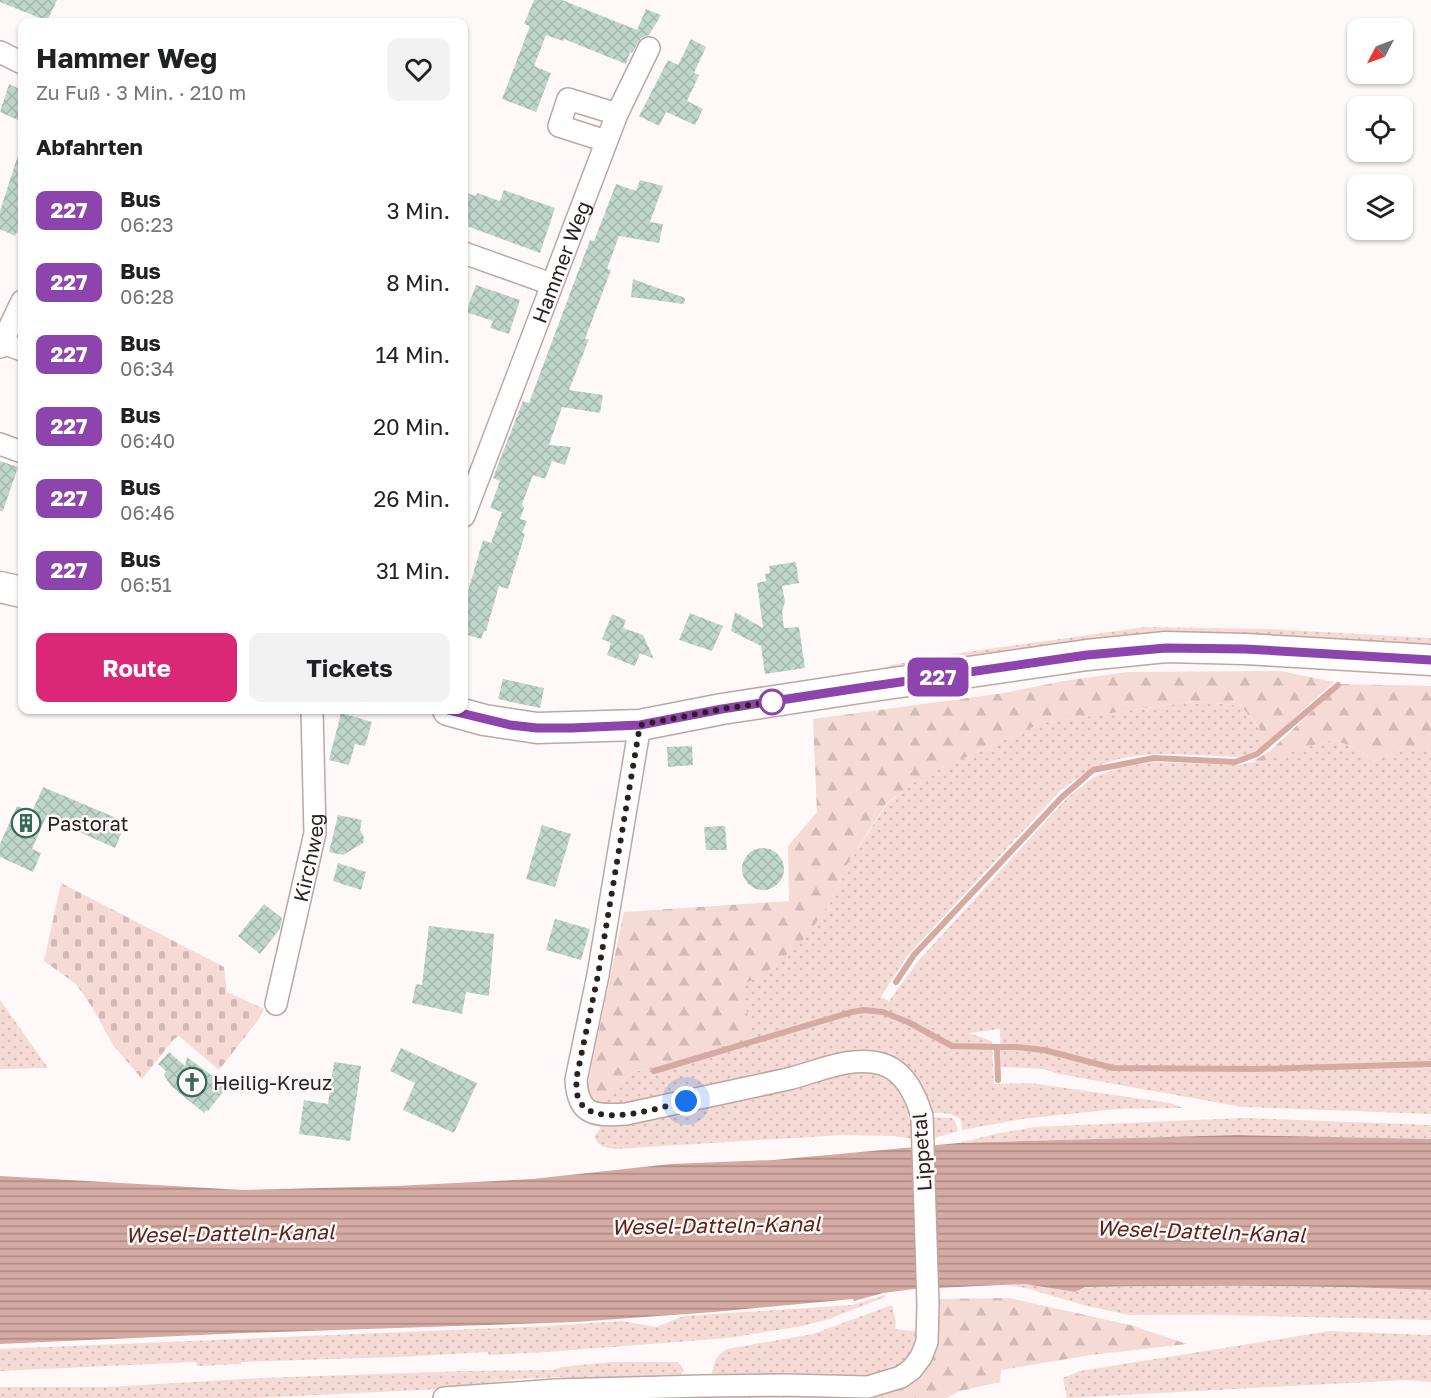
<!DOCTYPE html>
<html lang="de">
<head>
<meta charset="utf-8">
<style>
  body { margin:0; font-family:"Golos Text",sans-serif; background:#f2f2f2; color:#202124; height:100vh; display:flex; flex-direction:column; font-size:22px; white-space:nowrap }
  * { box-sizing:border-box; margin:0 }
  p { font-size:20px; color:#757577 }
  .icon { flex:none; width:33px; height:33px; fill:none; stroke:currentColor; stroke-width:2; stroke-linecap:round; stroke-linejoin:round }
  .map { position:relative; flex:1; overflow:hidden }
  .sheet { position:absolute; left:18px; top:18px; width:450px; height:696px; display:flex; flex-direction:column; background:#fff; border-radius:12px; box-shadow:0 2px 4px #0004 }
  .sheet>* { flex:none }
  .badge { padding:0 12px; border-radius:9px; font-size:21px; line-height:39px }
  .needle { width:39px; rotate:229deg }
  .fabs { position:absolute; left:1347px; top:18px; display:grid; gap:12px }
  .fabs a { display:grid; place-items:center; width:66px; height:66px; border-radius:12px; background:#fff; box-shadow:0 2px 4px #0004; font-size:30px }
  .you { position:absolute; width:30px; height:30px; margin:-15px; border:4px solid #fff; border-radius:50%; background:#1a73e8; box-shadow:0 0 0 9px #1a73e833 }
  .map>.badge { position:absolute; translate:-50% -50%; box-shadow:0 0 0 3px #fff }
  h2 { padding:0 18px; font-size:22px; line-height:54px }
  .round { display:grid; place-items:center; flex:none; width:63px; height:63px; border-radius:12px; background:#f2f2f2 }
  .summary { display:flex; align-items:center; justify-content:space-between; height:102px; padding:0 18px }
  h1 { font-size:28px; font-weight:700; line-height:45px }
  .action { display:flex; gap:12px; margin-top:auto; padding:12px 18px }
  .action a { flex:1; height:69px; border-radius:12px; background:#db2777; color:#fff; font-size:24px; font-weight:700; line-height:69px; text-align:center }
  .action a+a { background:#f2f2f2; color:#202124 }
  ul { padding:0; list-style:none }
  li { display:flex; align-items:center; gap:18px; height:72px; padding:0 18px }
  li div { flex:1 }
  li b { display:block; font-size:22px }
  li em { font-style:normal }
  li .badge { min-width:66px; font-weight:700; text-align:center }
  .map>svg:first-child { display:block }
  .green { fill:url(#green-dots) }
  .forest { fill:url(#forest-firs) }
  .cemetery { fill:url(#cemetery-stones) }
  .water { fill:url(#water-rules) }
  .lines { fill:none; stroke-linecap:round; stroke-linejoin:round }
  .stream { stroke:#d4aaa2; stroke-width:6 }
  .building { fill:url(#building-cross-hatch) }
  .minor-casing { stroke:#bfa6a1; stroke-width:24 }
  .secondary-casing { stroke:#bfa6a1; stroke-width:33 }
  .minor { stroke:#fff; stroke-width:21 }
  .secondary { stroke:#fff; stroke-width:30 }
  .line-casing { stroke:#fff; stroke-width:14 }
  .line { stroke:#8e44ad; stroke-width:9 }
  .walk { stroke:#2b2220; stroke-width:6; stroke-dasharray:0 10.8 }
  .stop-dot { fill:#fff; stroke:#8e44ad; stroke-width:3 }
  .labels { text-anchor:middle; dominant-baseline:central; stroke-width:5; stroke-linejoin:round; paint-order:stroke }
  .street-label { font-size:20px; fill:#2b2220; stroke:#fef9f8 }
  .poi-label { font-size:20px; fill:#2b2220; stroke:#fef9f8; text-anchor:start }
  .water-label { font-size:21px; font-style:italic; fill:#5a251c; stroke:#fef9f8 }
</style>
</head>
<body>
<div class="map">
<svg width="1431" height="1398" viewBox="0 0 1431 1398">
  <defs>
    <pattern id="green-dots" width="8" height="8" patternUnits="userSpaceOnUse" patternTransform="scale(1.5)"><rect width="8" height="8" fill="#f5dad5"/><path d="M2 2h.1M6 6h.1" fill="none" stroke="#d2bbb7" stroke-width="1.8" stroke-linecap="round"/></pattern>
    <pattern id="forest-firs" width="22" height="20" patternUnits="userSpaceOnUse" patternTransform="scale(1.5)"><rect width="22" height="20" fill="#f5dad5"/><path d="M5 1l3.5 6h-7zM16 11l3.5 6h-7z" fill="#d2bbb7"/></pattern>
    <pattern id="cemetery-stones" width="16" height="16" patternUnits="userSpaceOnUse" patternTransform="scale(1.5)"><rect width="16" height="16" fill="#f5dad5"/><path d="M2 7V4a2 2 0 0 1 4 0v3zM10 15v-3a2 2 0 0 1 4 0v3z" fill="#d2bbb7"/></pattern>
    <pattern id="water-rules" width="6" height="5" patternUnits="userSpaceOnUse" patternTransform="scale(1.5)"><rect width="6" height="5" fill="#d4aaa2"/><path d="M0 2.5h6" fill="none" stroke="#ac8a84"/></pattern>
    <pattern id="building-cross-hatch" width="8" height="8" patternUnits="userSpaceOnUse" patternTransform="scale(1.5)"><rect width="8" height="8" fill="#bfd6cb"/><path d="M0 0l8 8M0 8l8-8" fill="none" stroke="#a4b7ae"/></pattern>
  </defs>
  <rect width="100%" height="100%" fill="#fef9f8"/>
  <g class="green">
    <polygon points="1145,627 1269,629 1431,638 1431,649 869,673 892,665 946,655"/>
    <path d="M1196,701l45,5 19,23 3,17 -14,8 -12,3c-47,-1 -103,-11 -146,13 -11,5 -21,14 -31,21l-153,165 -26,41 8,4 30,-41 148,-162 27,-21 25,-9 35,-6 82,3 28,-5 37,-12 33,-8 19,7 20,14 32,-13h26v366l-189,-7 -183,-33 -15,-5 -43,-2 -1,-38 -31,4 23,8 2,43 37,-1 139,20 13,5 -66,1 -95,10 -60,11 -1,-10c-10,-8 -18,-7 -31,-7l-73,-61 -230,54h-37l45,-35 19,-2 86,-84 22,-9 68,-73 17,-38 40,-61 31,-25 124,-56z"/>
    <polygon points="0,1000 48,1068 0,1069"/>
    <path d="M855,1071c42,-1 59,30 59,68l-20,-3 -51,-1 -228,14c-9,-1 -18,-2 -20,-13l5,-7 -1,-8z"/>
    <polygon points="930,1117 952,1118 955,1121 958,1131 931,1139"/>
    <polygon points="1243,1118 1431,1125 1431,1139 1237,1135 959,1143 995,1134 1034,1127"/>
    <path d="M1025,1284l50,8 10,-5c115,-2 231,-2 346,3v30l-219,-5h-83l-46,-10 -57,-17 -21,-3z"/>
    <polygon points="885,1295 885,1297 829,1319 803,1326 728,1338 548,1352 489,1355 488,1352 398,1357 241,1362 241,1364 197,1366 196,1362 0,1371 0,1349 547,1326 622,1321 656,1327 684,1316 852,1305"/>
    <path d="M892,1305l4,18 -1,6 25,3 -3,13 -20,23 -27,8h-158c0,-11 5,-22 15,-27l86,-15z"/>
    <polygon points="1329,1331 1431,1335 1431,1382 1406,1380 1067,1398 1063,1378 1080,1371"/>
    <polygon points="611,1362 678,1362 684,1370 680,1376 658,1379 574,1382 561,1377 518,1379 441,1389 254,1398 0,1398 0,1387 108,1387 261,1378 465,1371 554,1370 561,1367"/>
  </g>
  <g class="forest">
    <polygon points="1281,671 1334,682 1263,746 1259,727 1241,706 1196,701 1042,723 918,779 886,804 847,865 830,903 805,938 762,976 741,985 752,1034 654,1069 635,1071 590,1106 585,1097 624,912 789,901 788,846 817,812 813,719 1004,693 1064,681 1127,672"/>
    <polygon points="1341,684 1431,686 1431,748 1405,748 1373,761 1353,747 1334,740 1301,748 1264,761 1253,761 1270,751"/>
    <path d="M1009,1298l121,27 57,19 -96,11 -90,15 -1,12 -40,9 -14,7h-332c45,-2 91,-5 137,-6 39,-1 126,6 157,-8 32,-23 31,-50 27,-85z"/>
  </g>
  <polygon class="cemetery" points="61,883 224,967 227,992 264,1009 259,1019 219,1070 179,1036 174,1039 142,1079 113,1045 92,1007 76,984 44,961"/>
  <path class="water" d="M1237,1135l194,4v151c-115,-5 -230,-5 -346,-3l-10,5 -50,-8 -111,5 -31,4 -29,8 -1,-2 -139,13 -139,10 -331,11 -244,11v-168l243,14 153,-4 136,-7 139,-15 102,-4 186,-17z"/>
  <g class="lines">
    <g class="stream">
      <polyline points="896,982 914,955 1061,798 1093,770 1154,758 1235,762 1257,754 1338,685"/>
      <polyline points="997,1047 1017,1047 1044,1050 1113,1068 1258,1069 1431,1064"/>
      <polyline points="654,1071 852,1012 864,1010 883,1012 908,1022 952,1046 997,1047 998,1080"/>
    </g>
  </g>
  <g class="building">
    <polygon points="0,0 57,0 47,21 0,2"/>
    <polygon points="534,0 562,0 637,30 646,9 661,15 649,35 641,38 632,53 630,52 626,64 564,39 563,41 546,35 534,66 551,73 536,112 502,99 530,26 524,24"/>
    <polygon points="691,39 706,47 694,73 699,75 687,101 703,109 695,125 666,112 659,126 639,116 668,60 678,65"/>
    <polygon points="9,84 22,90 22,122 0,112"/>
    <polygon points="19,152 22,152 22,223 15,236 0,229 0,211"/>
    <polygon points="640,180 663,186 650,222 663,224 659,243 619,236 607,269 611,270 585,339 589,339 569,390 603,395 600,413 562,407 549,445 571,447 565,465 552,461 545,479 533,475 522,504 524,508 520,519 527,521 522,533 525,534 508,589 499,586 486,631 484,631 481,639 464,634 464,605 483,540 491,543 502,512 490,508 500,481 493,478 503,452 523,401 529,403 590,240 594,241 616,184 636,191"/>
    <polygon points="504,190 555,208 540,253 464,225 464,192 476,196 477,193 500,201"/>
    <polygon points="633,279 685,298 684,304 631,297"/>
    <polygon points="476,285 520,300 509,334 490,328 493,321 466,312"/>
    <polygon points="0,461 18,467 3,511 0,511"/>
    <polygon points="796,562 799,583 782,586 785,602 782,611 784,628 799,627 805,668 765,674 761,646 731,631 735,612 763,628 757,583 766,581 765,574 770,573 769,566"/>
    <polygon points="690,613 723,626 712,651 679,640"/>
    <polygon points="612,614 626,620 623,628 643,635 654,659 640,653 635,666 607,655 611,643 602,639"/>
    <polygon points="503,679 544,688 540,708 498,699"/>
    <polygon points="341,713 372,722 365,746 355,744 349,765 329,760"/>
    <polygon points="692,746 693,765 668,767 667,747"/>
    <polygon points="43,787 126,822 115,848 46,817 32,849 41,853 33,872 0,857 0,844 17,806 32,812"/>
    <polygon points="338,815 362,820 360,830 364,837 363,843 343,855 329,852"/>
    <polygon points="542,825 571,834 555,887 526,879"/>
    <polygon points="725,826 727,850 706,850 704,827"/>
    <circle cx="763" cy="869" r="21"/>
    <polygon points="338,863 366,872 361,890 333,881"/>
    <polygon points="264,904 282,918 280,929 260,954 238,936"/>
    <polygon points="555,919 590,929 581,960 546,950"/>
    <polygon points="429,926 494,934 489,996 466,992 462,1014 412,1003 416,984 422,985"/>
    <polygon points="401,1048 477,1083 454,1133 403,1110 415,1083 390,1071"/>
    <polygon points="169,1052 185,1066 187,1057 227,1087 208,1111 207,1110 204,1113 171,1086 164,1075 166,1071 158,1064"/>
    <polygon points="334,1062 361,1066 350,1141 299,1134 304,1100 328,1104"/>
  </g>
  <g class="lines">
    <g class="minor-casing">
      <g id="minor">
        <polyline points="0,52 22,63"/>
        <polyline points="617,114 649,48"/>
        <polyline points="464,253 551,284"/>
        <polyline points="2,343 22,350"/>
        <polyline points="0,347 22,301"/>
        <polyline points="0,444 22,452"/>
        <path id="s1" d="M464,516l153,-402 -49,-15 -9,27 47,15"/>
        <path id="s2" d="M276,1004l39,-171 -3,-123"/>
        <path d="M444,1398l112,-8 146,-4 83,-1 83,2 33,-10 11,-8 9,-12 6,-15 1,-38 -6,-188c-6,-20 -17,-45 -40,-52 -31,-9 -65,8 -94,15 -54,12 -108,23 -162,35 -31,2 -48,2 -50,-34l22,-105 42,-250"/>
      </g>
    </g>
    <g class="secondary-casing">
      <g id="secondary">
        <polyline points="0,587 22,592"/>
        <polyline points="448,710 484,720 537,728 640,725 722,709 859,688 1087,655 1166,647 1245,649 1431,660"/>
      </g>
    </g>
    <use href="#minor" class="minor"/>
    <use href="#secondary" class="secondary"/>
  </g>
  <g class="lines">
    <g class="line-casing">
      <polyline id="line" points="448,710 510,725 537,728 571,728 640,725 722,709 859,688 1087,655 1166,648 1245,649 1431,660"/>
    </g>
    <use href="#line" class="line"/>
    <path class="walk" d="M686,1101c-24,6 -90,28 -106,1 -4,-6 -3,-15 -4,-22l22,-105 42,-250 82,-16 50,-7"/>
  </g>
  <defs>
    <g id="building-ring" transform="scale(1.5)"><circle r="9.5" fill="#fef9f8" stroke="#336c54" stroke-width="1.5"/><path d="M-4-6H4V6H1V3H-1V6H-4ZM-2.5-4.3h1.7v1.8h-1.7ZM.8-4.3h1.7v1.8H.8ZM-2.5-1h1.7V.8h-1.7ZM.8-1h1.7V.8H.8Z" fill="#336c54"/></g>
    <g id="church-ring" transform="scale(1.5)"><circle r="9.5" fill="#fef9f8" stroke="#336c54" stroke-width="1.5"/><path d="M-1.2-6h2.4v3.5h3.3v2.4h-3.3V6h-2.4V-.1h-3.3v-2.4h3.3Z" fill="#336c54"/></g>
  </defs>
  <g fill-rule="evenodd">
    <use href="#building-ring" x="26" y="823"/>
    <use href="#church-ring" x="192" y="1082"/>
  </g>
  <circle class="stop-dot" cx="772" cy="702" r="12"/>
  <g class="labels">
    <g class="street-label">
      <text stroke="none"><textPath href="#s1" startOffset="272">Hammer Weg</textPath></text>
      <text stroke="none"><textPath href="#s2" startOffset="150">Kirchweg</textPath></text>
      <text transform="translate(921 1152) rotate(-94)">Lippetal</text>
    </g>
    <g class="poi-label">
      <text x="47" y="823">Pastorat</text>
      <text x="213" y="1082">Heilig-Kreuz</text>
    </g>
    <g class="water-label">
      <text transform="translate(716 1225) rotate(-1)">Wesel-Datteln-Kanal</text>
      <text transform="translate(1201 1231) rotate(2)">Wesel-Datteln-Kanal</text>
      <text transform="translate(230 1233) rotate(-1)">Wesel-Datteln-Kanal</text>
    </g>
  </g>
</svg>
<div class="fabs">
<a><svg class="needle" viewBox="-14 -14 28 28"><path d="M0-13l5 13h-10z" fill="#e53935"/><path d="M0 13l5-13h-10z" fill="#757577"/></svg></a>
<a><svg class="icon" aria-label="locate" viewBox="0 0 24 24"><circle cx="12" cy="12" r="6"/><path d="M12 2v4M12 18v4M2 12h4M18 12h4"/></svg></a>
<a><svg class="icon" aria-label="layers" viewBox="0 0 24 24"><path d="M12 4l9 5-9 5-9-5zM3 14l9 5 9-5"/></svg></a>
</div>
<div class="you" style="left:686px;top:1101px"></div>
<b class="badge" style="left:938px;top:677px;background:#8e44ad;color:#fff">227</b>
<section class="sheet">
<div class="summary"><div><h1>Hammer Weg</h1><p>Zu Fuß · 3 Min. · 210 m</p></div><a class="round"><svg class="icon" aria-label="heart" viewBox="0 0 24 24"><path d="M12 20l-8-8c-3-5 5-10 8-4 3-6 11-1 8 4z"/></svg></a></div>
<h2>Abfahrten</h2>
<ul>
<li><span class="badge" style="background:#8e44ad;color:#fff">227</span><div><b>Bus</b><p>06:23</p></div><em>3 Min.</em></li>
<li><span class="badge" style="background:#8e44ad;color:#fff">227</span><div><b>Bus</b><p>06:28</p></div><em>8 Min.</em></li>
<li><span class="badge" style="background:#8e44ad;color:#fff">227</span><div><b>Bus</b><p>06:34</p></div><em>14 Min.</em></li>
<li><span class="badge" style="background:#8e44ad;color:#fff">227</span><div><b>Bus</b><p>06:40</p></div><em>20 Min.</em></li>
<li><span class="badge" style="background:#8e44ad;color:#fff">227</span><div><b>Bus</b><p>06:46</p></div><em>26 Min.</em></li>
<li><span class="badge" style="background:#8e44ad;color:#fff">227</span><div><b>Bus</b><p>06:51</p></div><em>31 Min.</em></li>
</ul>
<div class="action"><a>Route</a><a>Tickets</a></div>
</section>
</div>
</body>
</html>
